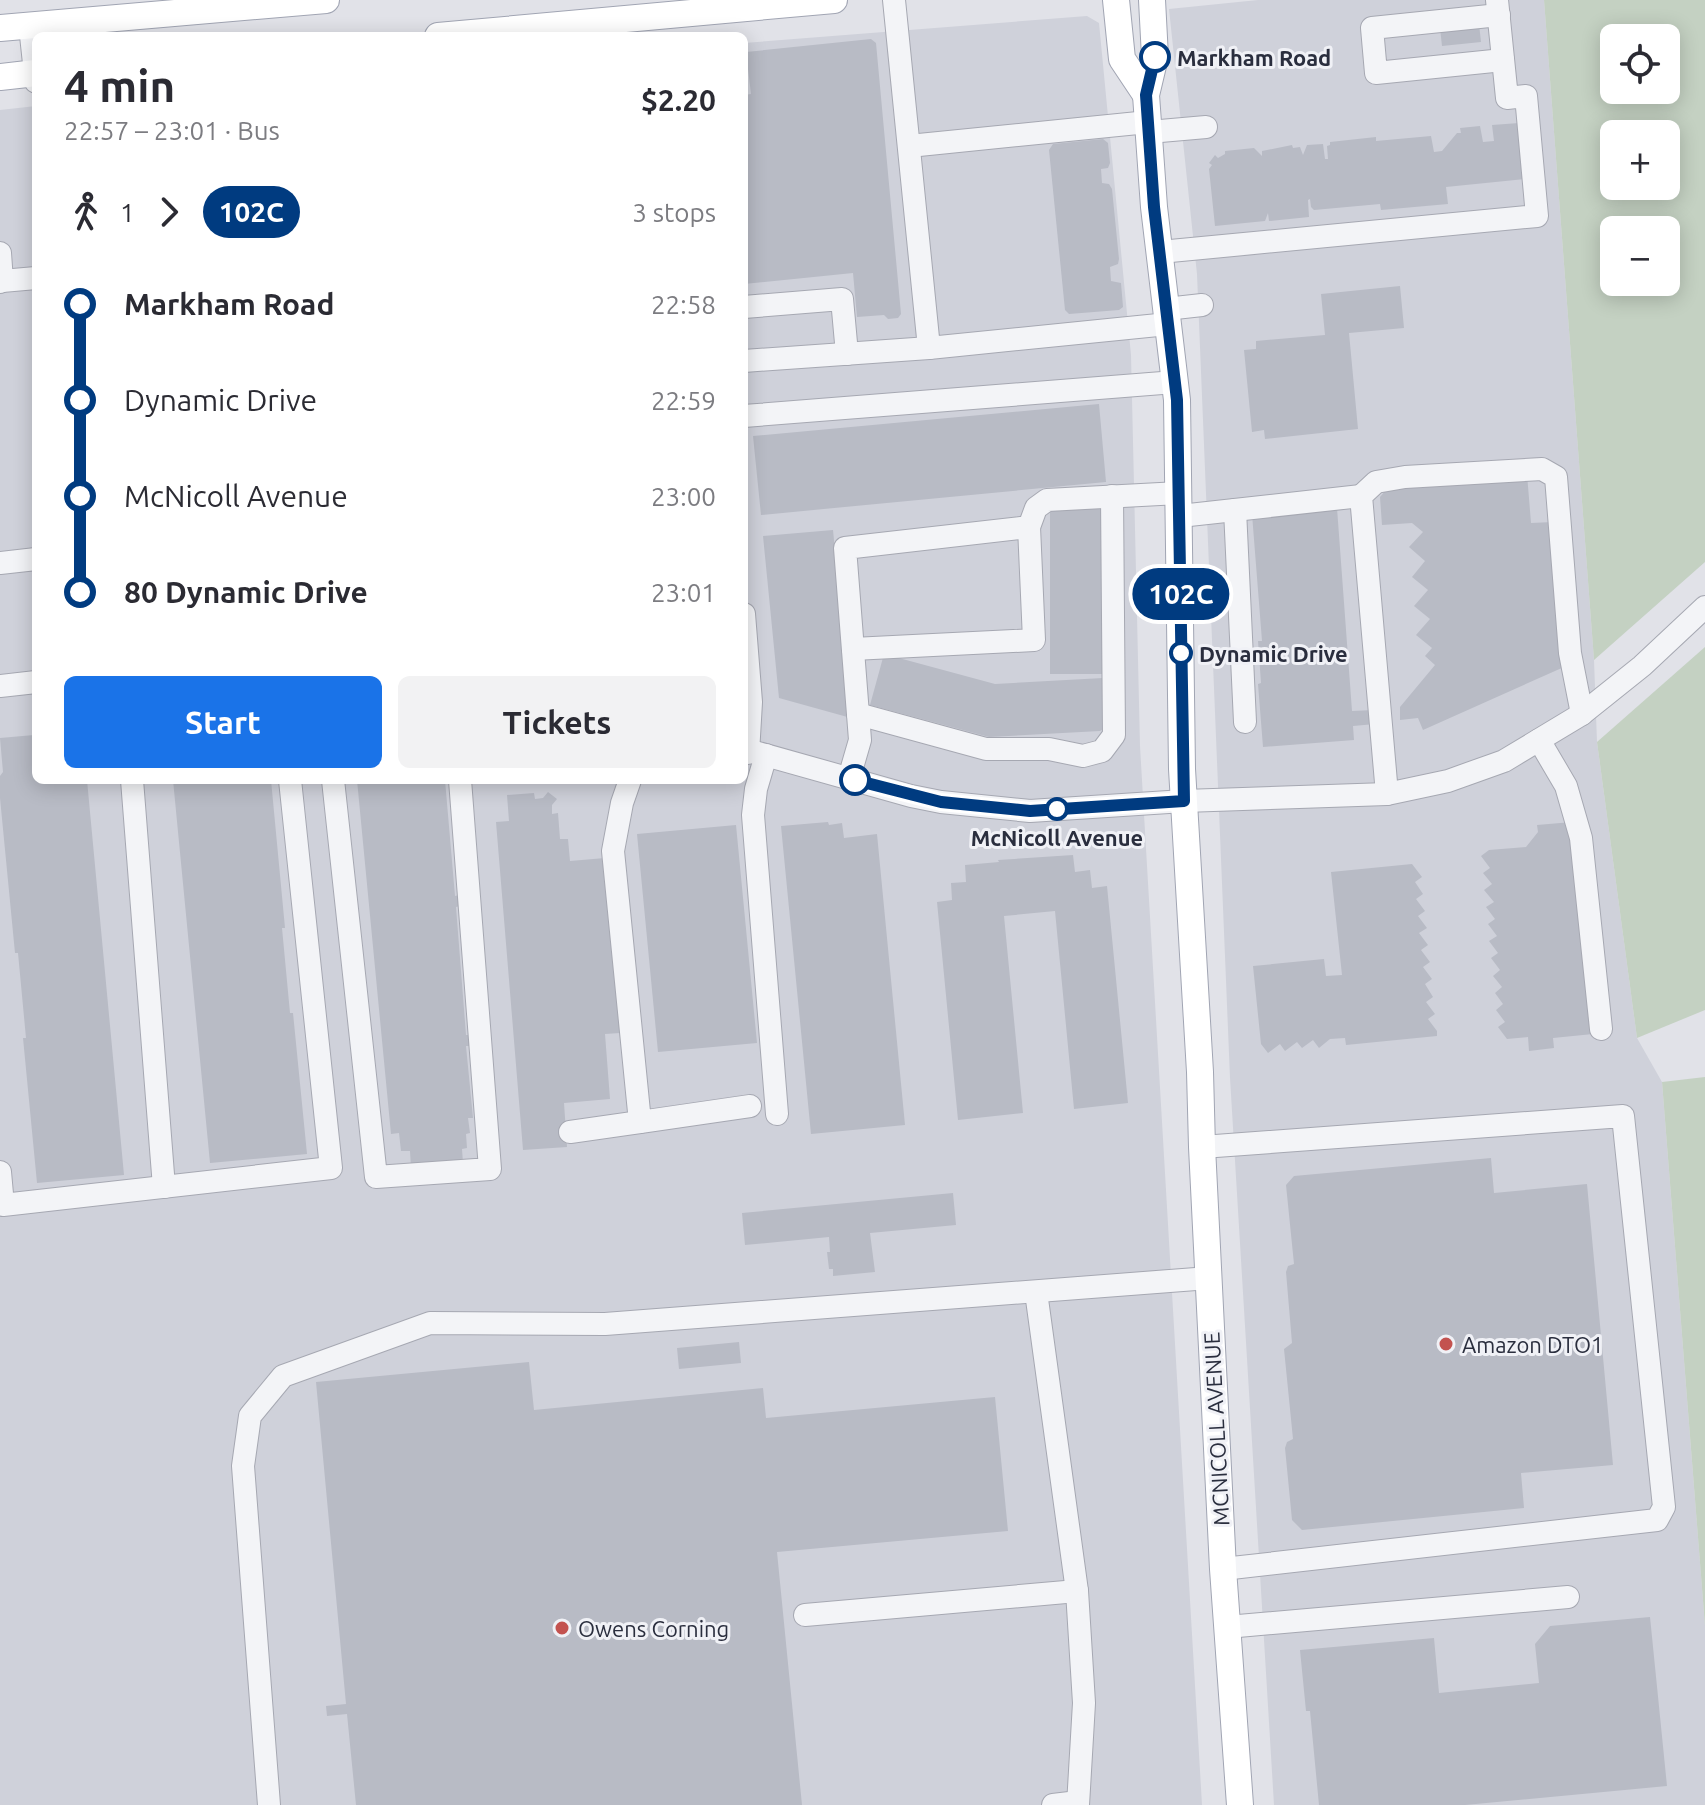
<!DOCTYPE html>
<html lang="en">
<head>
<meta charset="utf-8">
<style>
  body { margin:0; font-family:Ubuntu,sans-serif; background:#f2f2f3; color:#2b2b33; height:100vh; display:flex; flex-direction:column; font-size:30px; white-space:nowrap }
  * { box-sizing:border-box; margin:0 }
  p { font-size:26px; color:#7c7c81 }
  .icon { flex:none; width:44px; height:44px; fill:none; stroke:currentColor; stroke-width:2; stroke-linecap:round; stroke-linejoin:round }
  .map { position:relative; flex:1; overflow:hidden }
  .sheet { position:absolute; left:32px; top:32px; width:716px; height:752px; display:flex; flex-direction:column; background:#fff; border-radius:12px; box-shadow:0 4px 20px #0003 }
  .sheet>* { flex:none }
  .badge { padding:0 16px; border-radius:26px; font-size:28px; line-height:52px }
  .controls { position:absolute; left:1600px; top:24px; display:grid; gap:16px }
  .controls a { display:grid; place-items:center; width:80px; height:80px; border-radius:12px; background:#fff; box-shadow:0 4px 20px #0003; font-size:40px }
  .map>.badge { position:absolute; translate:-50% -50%; box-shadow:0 0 0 4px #fff }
  .legs { display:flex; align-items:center; gap:12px; height:88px; padding:0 32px; font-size:26px }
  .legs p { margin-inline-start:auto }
  .headline { display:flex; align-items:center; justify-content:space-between; height:136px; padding:0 32px }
  h1 { font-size:44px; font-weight:700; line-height:60px }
  .button { display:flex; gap:16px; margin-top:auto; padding:16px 32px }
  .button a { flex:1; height:92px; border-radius:12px; background:#1a73e8; color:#fff; font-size:32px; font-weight:700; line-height:92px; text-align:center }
  .button a+a { background:#f2f2f3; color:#2b2b33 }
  ul { padding:0 32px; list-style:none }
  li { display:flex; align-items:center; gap:28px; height:96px; font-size:30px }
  li i { display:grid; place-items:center; width:12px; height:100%; margin:0 10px; background:currentColor }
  li i::after { content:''; width:20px; height:20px; margin:-10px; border:6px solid; border-radius:50%; background:#fff }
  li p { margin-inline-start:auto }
  li:first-child i { background:linear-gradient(#0000 50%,currentColor 0) }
  li:last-child i { background:linear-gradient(currentColor 50%,#0000 0) }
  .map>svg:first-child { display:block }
  .built { fill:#cfd1da }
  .green { fill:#c4d1c2; fill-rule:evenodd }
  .building { fill:#b8bbc5 }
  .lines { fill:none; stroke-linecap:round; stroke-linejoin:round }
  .minor-casing { stroke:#a6a8b2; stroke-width:24 }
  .major-casing { stroke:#a1a5b3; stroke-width:28 }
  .minor { stroke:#f3f4f7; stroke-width:22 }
  .major { stroke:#fff; stroke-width:26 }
  .line-1-casing { stroke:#fff; stroke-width:18 }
  .line-1 { stroke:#003b80; stroke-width:12 }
  .stop-1-dot { fill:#fff; stroke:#003b80; stroke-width:4 }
  .poi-dot { fill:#c3524f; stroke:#f0f1f6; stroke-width:3 }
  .labels { text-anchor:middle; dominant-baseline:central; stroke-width:6; stroke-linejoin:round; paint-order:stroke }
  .stop-label { font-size:22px; font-weight:bold; fill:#2a2e3e; stroke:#f0f1f6; text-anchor:start }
  .poi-label { font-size:22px; fill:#2a2e3e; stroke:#f0f1f6; text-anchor:start }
  .street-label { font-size:22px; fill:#2a2e3e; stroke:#f0f1f6 }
</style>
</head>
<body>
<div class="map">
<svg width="1705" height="1805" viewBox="0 0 1705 1805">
  <rect width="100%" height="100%" fill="#e1e2e8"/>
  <g class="built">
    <polygon points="1258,0 1544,0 1594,660 1597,742 1637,1038 1662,1082 1705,1626 1705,1805 1274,1805 1230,1078 1197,274 1169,9"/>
    <polygon points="1087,16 1099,23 1131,355 1140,746 1202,1805 0,1805 0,110 36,106 36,780 744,780 744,43"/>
  </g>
  <g class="green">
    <path d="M1544,0h161v562l-111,98zM1614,38h52v52h-52zM1614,134h52v52h-52zM1614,230h52v52h-52z"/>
    <polygon points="1705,647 1705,1010 1637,1038 1597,742"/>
    <polygon points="1705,1077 1705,1626 1662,1082"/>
  </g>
  <g class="building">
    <polygon points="1479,24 1481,42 1442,46 1440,28"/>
    <polygon points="871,39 876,43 901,314 898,318 888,319 884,315 857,317 853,273 744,284 744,95 751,94 746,52"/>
    <polygon points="1519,123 1525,179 1446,187 1448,204 1381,210 1380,204 1314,210 1311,207 1310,199 1308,200 1309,217 1269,221 1268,213 1265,221 1215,226 1209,169 1212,165 1209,163 1215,155 1218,158 1225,154 1225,151 1254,148 1262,156 1262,151 1292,145 1293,148 1300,147 1303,155 1307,145 1323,144 1325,159 1328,159 1327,146 1330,145 1330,142 1376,137 1376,141 1431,136 1434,152 1442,151 1457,133 1461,133 1460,128 1480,126 1483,142 1494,141 1492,125"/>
    <polygon points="1103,139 1108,143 1110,163 1108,168 1101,169 1102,183 1109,184 1112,189 1119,259 1118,264 1110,267 1111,281 1121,283 1123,307 1119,310 1069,314 1065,310 1049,150 1053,144"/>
    <polygon points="1400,286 1404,328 1349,333 1358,429 1265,439 1264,430 1252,432 1244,350 1256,349 1256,341 1325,335 1321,294"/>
    <polygon points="1099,404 1106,482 761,515 753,436"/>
    <polygon points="1527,474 1531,523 1553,522 1564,667 1423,730 1418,718 1400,720 1400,707 1435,665 1425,656 1432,648 1416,635 1430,619 1414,606 1428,590 1412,577 1425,561 1409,547 1423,532 1412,523 1382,525 1380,497 1390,485"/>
    <polygon points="1337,508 1352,711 1374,710 1375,724 1353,726 1354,740 1263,747 1258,684 1261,683 1258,641 1262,641 1252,514"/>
    <rect x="1050" y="509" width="53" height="165"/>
    <polygon points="833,530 851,718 779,698 763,536"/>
    <polygon points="884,654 995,684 1103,678 1104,729 1100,731 989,737 870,705"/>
    <polygon points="36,732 36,780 87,780 124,1175 37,1183 23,1038 26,1038 18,953 15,953 0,798 0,776 3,772 0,738 34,735"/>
    <polygon points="173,780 271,780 285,928 282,928 290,1013 293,1013 307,1154 210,1163"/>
    <polygon points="357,780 445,780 455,896 459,895 460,906 456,907 466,1035 470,1035 471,1046 466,1046 473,1118 468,1118 470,1133 466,1134 467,1148 462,1149 463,1163 411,1168 410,1151 401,1151 399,1133 391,1134"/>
    <polygon points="548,792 557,799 552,805 552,814 558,813 560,839 568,839 570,861 605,858 620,1033 605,1034 610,1099 564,1103 567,1147 523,1150 496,822 509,821 507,795 534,793 535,799 543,798"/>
    <polygon points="828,822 829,825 842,823 844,838 877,834 905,1125 811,1134 781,826"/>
    <polygon points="1572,822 1593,1034 1553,1038 1554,1048 1529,1051 1528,1037 1507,1039 1498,1027 1505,1022 1496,1010 1503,1004 1495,993 1502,987 1493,976 1500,970 1491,958 1498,953 1489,941 1497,936 1488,924 1495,919 1486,907 1494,902 1484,890 1492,884 1483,873 1490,868 1481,856 1489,850 1526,847 1538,832 1537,825"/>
    <polygon points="736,825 757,1043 658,1052 637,834"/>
    <polygon points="1073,855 1075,872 1090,870 1092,888 1107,886 1128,1103 1074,1109 1055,911 1004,916 1023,1113 958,1120 937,902 952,900 951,883 966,882 965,865 999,862 998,860"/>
    <polygon points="1412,864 1422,877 1415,882 1423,894 1416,899 1425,911 1418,916 1427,928 1419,933 1428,945 1421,950 1430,962 1423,967 1432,979 1425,984 1433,997 1426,1002 1435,1014 1428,1019 1437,1031 1437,1036 1346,1045 1345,1038 1330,1039 1319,1048 1313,1040 1302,1048 1297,1042 1285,1051 1280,1044 1268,1053 1261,1044 1253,966 1324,959 1326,976 1342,975 1331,872"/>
    <polygon points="1491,1158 1494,1193 1587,1184 1613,1465 1521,1473 1524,1508 1302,1530 1292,1520 1285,1448 1287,1442 1293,1439 1284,1349 1292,1343 1286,1272 1288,1266 1294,1264 1286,1185 1294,1176"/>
    <polygon points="953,1193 956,1225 870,1233 875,1272 833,1276 833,1269 829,1269 827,1252 830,1252 829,1237 745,1245 742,1213"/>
    <polygon points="739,1342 741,1363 679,1369 677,1348"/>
    <polygon points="529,1362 534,1410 763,1388 766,1418 995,1397 1008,1531 777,1552 802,1805 356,1805 347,1714 327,1716 326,1706 346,1704 316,1382"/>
    <polygon points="1650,1617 1667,1786 1465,1805 1319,1805 1310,1711 1306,1711 1300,1650 1434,1638 1439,1693 1539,1683 1535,1644 1550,1626"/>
  </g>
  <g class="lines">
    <g class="minor-casing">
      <g id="minor">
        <polyline points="894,0 929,348 1168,324"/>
        <polyline points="1499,15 1372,28 1376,73 1503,60"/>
        <polyline points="30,26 36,82"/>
        <polyline points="1149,132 1206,127"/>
        <polyline points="909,146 1148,122"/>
        <polyline points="1160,252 1537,216 1526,96 1507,98 1497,0"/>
        <polyline points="0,253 2,281 0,282"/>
        <polyline points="2,281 36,278"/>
        <polyline points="744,307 842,299 847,354"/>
        <polyline points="1166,309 1202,305"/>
        <polyline points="744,361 929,348"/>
        <polyline points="744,416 1175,382"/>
        <polyline points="1235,510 1245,722"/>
        <polyline points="1180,516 1361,496"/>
        <polyline points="0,563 36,559"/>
        <polyline points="744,614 751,702 748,753"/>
        <polyline points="853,649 1034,640 1029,527"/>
        <polyline points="0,686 36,682"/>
        <polyline points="858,714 986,749 1049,749 1083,756 1102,751 1114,735 1112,496"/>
        <polyline points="1539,740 1566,786 1581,838 1601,1029"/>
        <polyline points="744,749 911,796 941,802 1030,811 1184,801 1387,794 1448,781 1504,761 1582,714 1642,666 1705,607"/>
        <polyline points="766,755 756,789 753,815 777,1114"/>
        <polyline points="849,778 860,740 845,548 1029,527 1036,508 1047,500 1179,493"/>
        <polyline points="132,780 164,1187"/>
        <polyline points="333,780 376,1177 490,1169 460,780"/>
        <polyline points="630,780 622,803 613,851 640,1122 750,1106"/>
        <polyline points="1387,794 1361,496 1376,482 1405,477 1542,469 1556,477 1570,653 1582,714"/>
        <polyline points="570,1132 640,1122"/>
        <polyline points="1202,1147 1623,1116 1664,1507 1657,1520 1223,1569"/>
        <polyline points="0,1172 3,1205 331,1168 290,780"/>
        <polyline points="1036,1292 1077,1591 1084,1703 1078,1805"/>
        <polyline points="805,1615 1077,1591"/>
        <polyline points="1227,1627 1568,1597"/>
        <polyline points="269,1805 243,1466 250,1416 283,1376 430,1323 605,1324 1209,1278"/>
        <polyline points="1053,1805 1078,1802"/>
      </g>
    </g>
    <g class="major-casing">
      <g id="major">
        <polyline points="1116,0 1122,59 1146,95"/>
        <polyline points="1152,0 1155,57 1146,95 1154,207 1177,400 1182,769 1200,1072 1202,1147 1223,1569 1240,1805"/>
        <polyline points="0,28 326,0"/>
        <polyline points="438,36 834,0"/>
        <polyline points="0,77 36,73"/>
      </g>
    </g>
    <use href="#minor" class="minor"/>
    <use href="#major" class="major"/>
  </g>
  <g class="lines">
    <g class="line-1-casing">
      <polyline id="line-1" points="855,780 941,802 1030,811 1184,801 1177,400 1154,207 1146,95 1155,57"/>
    </g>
    <use href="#line-1" class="line-1"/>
  </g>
  <g class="stop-1-dot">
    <circle cx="1155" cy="57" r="14"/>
    <circle cx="1181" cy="653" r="10"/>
    <circle cx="855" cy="780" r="14"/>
    <circle cx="1057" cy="809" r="10"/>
  </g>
  <g class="poi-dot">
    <circle cx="1446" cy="1344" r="8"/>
    <circle cx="562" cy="1628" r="8"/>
  </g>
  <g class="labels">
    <g class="stop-label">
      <text x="1177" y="57">Markham Road</text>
      <text x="1199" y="653">Dynamic Drive</text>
      <text x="1057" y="837" text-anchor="middle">McNicoll Avenue</text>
    </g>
    <g class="poi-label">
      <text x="1462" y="1344">Amazon DTO1</text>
      <text x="578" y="1628">Owens Corning</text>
    </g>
    <g class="street-label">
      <text transform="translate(1216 1429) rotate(-93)">MCNICOLL AVENUE</text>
    </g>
  </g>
</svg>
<div class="controls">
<a><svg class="icon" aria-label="locate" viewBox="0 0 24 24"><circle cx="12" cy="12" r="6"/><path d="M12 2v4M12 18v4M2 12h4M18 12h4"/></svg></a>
<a>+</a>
<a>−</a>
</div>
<b class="badge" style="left:1181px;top:594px;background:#003b80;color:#fff">102C</b>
<section class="sheet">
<div class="headline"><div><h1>4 min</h1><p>22:57 – 23:01 · Bus</p></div><b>$2.20</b></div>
<div class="legs"><svg class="icon" aria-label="walk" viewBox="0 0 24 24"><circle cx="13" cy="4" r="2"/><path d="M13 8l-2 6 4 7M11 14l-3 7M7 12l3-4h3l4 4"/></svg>1<svg class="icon" aria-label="forward" viewBox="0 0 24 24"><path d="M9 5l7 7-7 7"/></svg><b class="badge" style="background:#003b80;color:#fff">102C</b><p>3 stops</p></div>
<ul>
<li><i style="color:#003b80"></i><b>Markham Road</b><p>22:58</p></li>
<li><i style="color:#003b80"></i><span>Dynamic Drive</span><p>22:59</p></li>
<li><i style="color:#003b80"></i><span>McNicoll Avenue</span><p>23:00</p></li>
<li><i style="color:#003b80"></i><b>80 Dynamic Drive</b><p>23:01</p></li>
</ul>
<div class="button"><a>Start</a><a>Tickets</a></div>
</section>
</div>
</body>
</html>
